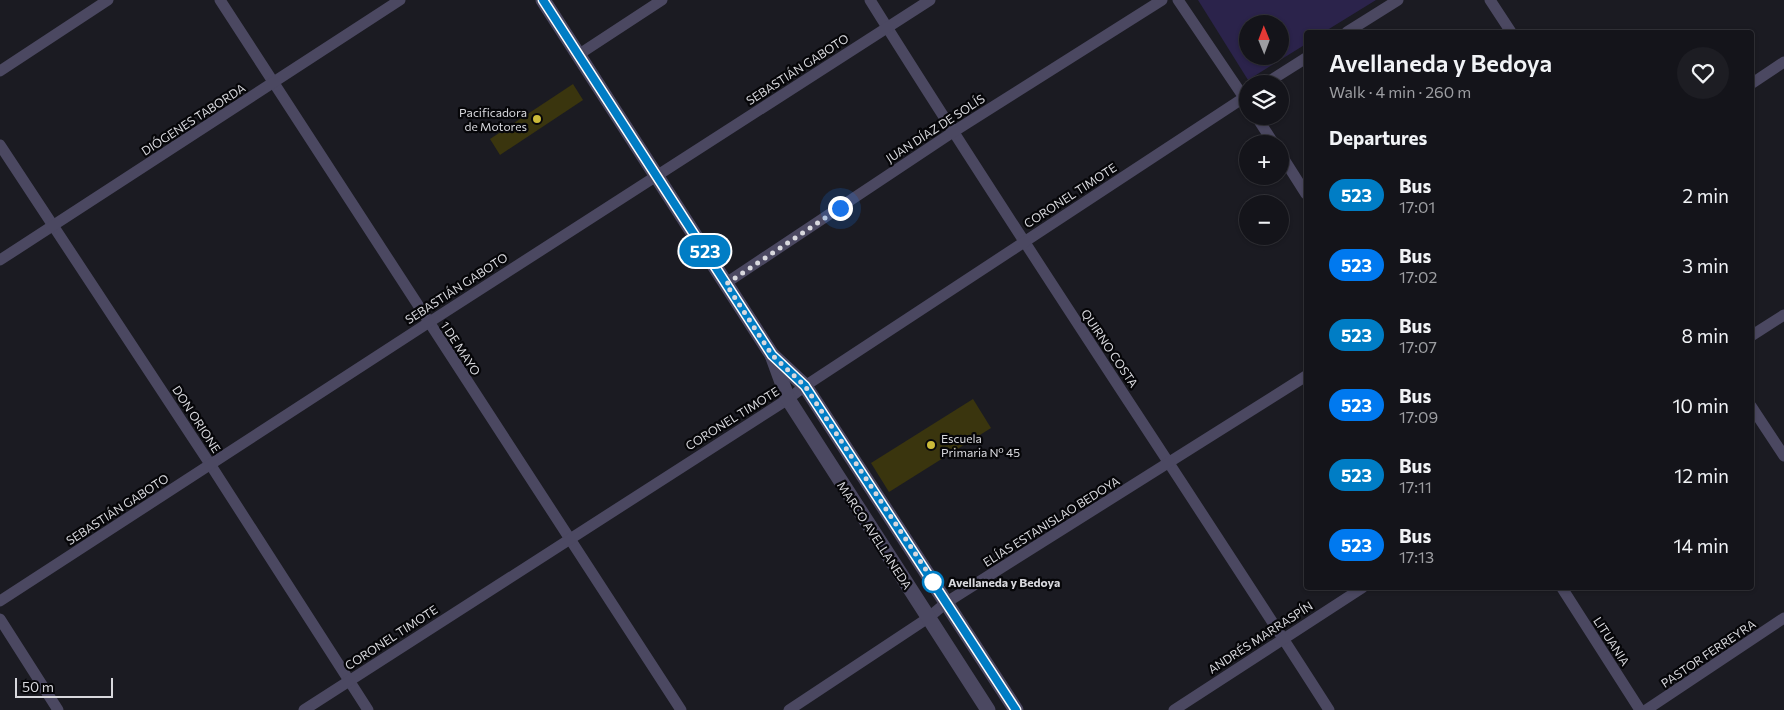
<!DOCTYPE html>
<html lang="en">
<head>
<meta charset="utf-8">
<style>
  body { margin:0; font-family:Commissioner,sans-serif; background:#1d1d23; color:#f1f3f6; height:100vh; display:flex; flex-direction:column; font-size:19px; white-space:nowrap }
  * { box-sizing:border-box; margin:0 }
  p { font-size:16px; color:#9d9ea2 }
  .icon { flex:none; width:28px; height:28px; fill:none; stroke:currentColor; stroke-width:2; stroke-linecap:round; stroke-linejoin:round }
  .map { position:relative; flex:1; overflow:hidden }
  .side { position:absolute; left:1304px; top:30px; width:450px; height:560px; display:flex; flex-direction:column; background:#14141a; border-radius:5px; box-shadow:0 1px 4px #0004,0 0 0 1px #333339 }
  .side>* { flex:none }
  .badge { padding:0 10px; border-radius:16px; font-size:18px; line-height:32px }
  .needle { width:32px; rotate:359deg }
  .controls { position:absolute; left:1239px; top:15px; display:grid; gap:10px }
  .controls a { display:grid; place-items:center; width:50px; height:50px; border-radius:50%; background:#14141a; box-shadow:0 1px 4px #0004,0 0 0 1px #333339; font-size:25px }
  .scale { position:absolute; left:15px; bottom:12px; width:98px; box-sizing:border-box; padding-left:5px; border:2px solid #d8d8dd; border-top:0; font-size:14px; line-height:18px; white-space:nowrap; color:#d8d8dd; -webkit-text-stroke:4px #060609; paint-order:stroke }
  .you { position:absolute; width:25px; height:25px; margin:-12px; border:4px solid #fff; border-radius:50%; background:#1a73e8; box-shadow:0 0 0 8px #1a73e833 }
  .map>.badge { position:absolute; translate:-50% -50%; box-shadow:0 0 0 2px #fff }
  h2 { padding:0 25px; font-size:19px; line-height:45px }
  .round { display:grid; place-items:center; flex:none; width:52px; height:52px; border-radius:26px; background:#1d1d23 }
  .headline { display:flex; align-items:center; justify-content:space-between; height:85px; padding:0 25px }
  h1 { font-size:24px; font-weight:600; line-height:38px }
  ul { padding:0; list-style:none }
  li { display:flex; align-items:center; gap:15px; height:70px; padding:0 25px }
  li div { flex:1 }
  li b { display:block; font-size:19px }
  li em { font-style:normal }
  li .badge { min-width:55px; font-weight:700; text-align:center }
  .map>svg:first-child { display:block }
  .green { fill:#2b234b; fill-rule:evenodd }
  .building { fill:#3a350e }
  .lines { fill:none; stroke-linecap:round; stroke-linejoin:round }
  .minor { stroke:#4b4861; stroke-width:11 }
  .tertiary { stroke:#4b4861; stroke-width:15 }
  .line-casing { stroke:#fff; stroke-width:11 }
  .line { stroke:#007dc5; stroke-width:8 }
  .walk { stroke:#d8d8dd; stroke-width:5; stroke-dasharray:0 9 }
  .poi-dot { fill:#cbba39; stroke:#060609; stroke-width:2 }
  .stop-dot { fill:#fff; stroke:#007dc5; stroke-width:2.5 }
  .labels { text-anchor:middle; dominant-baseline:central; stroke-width:4.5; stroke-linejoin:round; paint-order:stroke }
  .street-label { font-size:12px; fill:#d8d8dd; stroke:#060609 }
  .poi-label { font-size:12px; fill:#d8d8dd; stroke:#060609; text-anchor:end }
  .stop-label { font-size:12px; font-weight:bold; fill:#d8d8dd; stroke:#060609; text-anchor:start }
</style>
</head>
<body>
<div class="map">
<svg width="1784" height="710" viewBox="0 0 1784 710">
  <rect width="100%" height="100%" fill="#1b1b22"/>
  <path class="green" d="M1198,0h178l-52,32h-18v12l-58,36zM1248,24h32v32h-32z"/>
  <g class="building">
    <polygon points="573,84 583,100 500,155 490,139"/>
    <polygon points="973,399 991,428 889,492 871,463"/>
  </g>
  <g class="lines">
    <g class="minor">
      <polyline points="220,0 681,710"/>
      <path d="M870,0c149,239 307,472 459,710"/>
      <polyline points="1178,0 1247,102"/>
      <polyline points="1490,0 1511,32"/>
      <polyline points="1347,32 1398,0"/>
      <polyline points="578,55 662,0"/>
      <polyline points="0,71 108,0"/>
      <polyline points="1265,84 1306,58"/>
      <polyline points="1751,84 1784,62"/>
      <polyline points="1256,116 1274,144"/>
      <polyline points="0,145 210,464 368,710"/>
      <polyline points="1280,153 1306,194"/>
      <polyline points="0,260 400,0"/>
      <polyline points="726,283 953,132 1162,0"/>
      <polyline points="1751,336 1784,315"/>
      <polyline points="1751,406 1784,456"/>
      <polyline points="1562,588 1640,710"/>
      <polyline points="0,601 428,323 930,0"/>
      <polyline points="0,619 58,710"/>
      <polyline points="304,710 788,399 805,386 1248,95"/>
      <polyline points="789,710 928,618 947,602 1306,376"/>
      <polyline points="1174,710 1362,588"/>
      <polyline points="1646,710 1784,618"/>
    </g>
    <g class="tertiary">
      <polyline points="543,0 772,355 788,399 988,710"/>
      <polyline points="772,355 805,386 1016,710"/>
    </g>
  </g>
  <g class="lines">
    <g class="line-casing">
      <polyline id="line" points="543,0 772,355 805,386 1016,710"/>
    </g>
    <use href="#line" class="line"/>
    <polyline class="walk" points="840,208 726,284 772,355 805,386 936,585 933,582"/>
  </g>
  <g class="poi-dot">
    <circle cx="537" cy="119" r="5"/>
    <circle cx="931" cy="445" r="5"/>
  </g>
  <circle class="stop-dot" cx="933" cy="582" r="10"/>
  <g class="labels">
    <g class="street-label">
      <text transform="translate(797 69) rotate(-33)">SEBASTIÁN GABOTO</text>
      <text transform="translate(193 119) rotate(-33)">DIÓGENES TABORDA</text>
      <text transform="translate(935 128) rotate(-33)">JUAN DÍAZ DE SOLÍS</text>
      <text transform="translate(1070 195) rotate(-33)">CORONEL TIMOTE</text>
      <text transform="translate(456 288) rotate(-33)">SEBASTIÁN GABOTO</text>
      <text transform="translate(461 348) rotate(57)">1 DE MAYO</text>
      <text transform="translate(1110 348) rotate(56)">QUIRNO COSTA</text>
      <text transform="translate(732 418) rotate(-32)">CORONEL TIMOTE</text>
      <text transform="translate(197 419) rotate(57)">DON ORIONE</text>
      <text transform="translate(117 509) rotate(-33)">SEBASTIÁN GABOTO</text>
      <text transform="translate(1051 521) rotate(-32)">ELÍAS ESTANISLAO BEDOYA</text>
      <text transform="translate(875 535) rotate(57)">MARCO AVELLANEDA</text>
      <text transform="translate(391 637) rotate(-33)">CORONEL TIMOTE</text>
      <text transform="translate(1260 637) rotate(-33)">ANDRÉS MARRASPÍN</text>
      <text transform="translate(1612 641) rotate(57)">LITUANIA</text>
      <text transform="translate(1708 653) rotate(-34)">PASTOR FERREYRA</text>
    </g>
    <g class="poi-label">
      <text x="527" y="112">Pacificadora<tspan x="527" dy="14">de Motores</tspan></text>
      <text x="941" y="438" text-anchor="start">Escuela<tspan x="941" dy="14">Primaria Nº 45</tspan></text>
    </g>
    <g class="stop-label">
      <text x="948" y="582">Avellaneda y Bedoya</text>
    </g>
  </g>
</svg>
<div class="controls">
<a><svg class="needle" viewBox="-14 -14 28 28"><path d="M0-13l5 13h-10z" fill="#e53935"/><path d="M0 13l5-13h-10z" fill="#9d9ea2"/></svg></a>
<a><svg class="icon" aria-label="layers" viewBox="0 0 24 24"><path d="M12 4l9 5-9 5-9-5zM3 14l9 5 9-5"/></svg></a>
<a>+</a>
<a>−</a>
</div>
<div class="scale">50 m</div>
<div class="you" style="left:840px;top:208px"></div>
<b class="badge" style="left:705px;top:251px;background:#007dc5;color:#fff">523</b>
<section class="side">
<div class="headline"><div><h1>Avellaneda y Bedoya</h1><p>Walk · 4 min · 260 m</p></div><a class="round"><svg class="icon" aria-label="heart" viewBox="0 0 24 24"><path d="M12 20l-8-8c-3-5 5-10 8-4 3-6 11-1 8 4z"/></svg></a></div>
<h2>Departures</h2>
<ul>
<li><span class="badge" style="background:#007dc5;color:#fff">523</span><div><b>Bus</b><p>17:01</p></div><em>2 min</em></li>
<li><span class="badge" style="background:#0079ef;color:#fff">523</span><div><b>Bus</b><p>17:02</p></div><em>3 min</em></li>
<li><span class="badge" style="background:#007dc5;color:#fff">523</span><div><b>Bus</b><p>17:07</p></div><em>8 min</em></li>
<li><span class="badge" style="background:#0079ef;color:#fff">523</span><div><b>Bus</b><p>17:09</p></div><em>10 min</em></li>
<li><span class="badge" style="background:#007dc5;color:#fff">523</span><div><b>Bus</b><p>17:11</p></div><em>12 min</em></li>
<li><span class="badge" style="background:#0079ef;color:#fff">523</span><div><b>Bus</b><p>17:13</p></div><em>14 min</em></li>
</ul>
</section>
</div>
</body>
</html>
